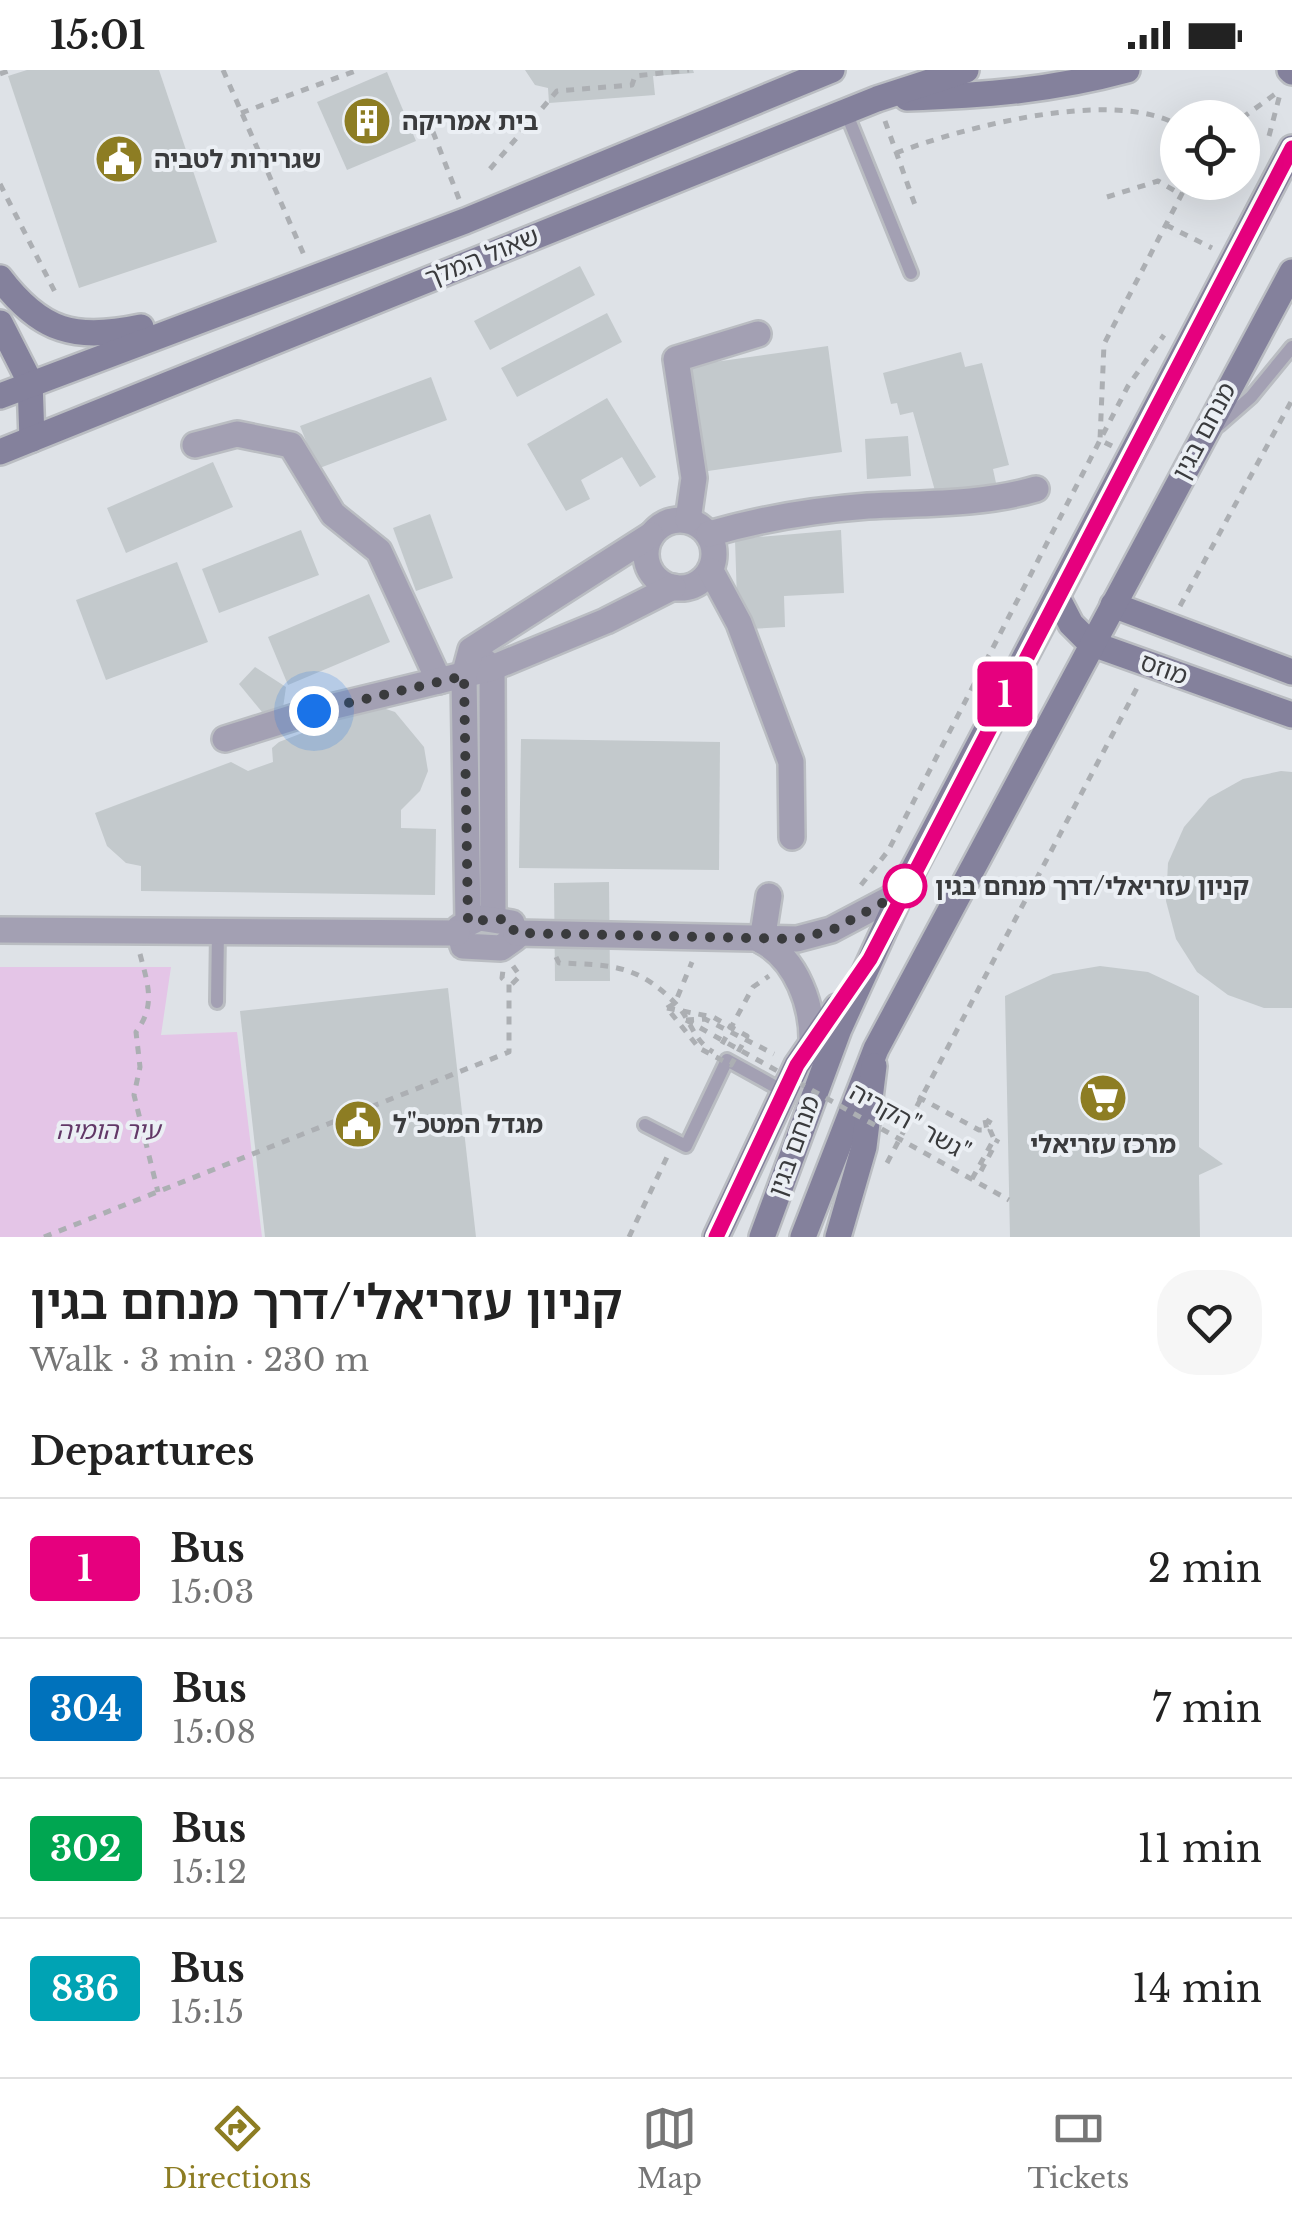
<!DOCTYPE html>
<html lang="en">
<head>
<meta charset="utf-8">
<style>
  body { margin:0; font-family:"Libre Baskerville","Noto Sans Hebrew",serif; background:#f6f6f6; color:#222; height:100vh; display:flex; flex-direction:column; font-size:38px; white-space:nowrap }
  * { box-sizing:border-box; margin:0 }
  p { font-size:32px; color:#767676 }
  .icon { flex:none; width:55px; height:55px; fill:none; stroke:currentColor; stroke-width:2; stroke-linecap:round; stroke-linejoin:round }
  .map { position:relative; height:1167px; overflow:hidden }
  .sheet { display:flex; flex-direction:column; background:#fff; flex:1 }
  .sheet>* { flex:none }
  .badge { padding:0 20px; border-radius:8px; font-size:35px; line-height:65px }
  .buttons { position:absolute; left:1160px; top:30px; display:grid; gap:20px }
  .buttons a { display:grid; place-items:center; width:100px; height:100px; border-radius:50%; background:#fff; box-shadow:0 10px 40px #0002; font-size:50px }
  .you { position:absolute; width:50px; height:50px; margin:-25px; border:8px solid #fff; border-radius:50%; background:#1a73e8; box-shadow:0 0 0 15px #1a73e833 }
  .map>.badge { position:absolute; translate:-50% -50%; box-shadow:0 0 0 5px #fff }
  h2 { padding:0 30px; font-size:38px; line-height:90px }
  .round { display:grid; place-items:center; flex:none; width:105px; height:105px; border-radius:40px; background:#f6f6f6 }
  .overview { display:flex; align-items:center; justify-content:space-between; height:170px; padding:0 30px }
  h1 { font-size:48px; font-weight:600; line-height:75px }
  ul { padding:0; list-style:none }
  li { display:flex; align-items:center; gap:30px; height:140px; padding:0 30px; border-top:2px solid #e0e0e0 }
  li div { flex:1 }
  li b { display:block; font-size:38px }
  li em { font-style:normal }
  li .badge { min-width:110px; font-weight:700; text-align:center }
  .status { display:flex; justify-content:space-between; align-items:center; height:70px; padding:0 50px; background:#fff; direction:ltr }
  .status svg { height:28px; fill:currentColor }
  .tab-bar { display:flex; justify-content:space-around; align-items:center; height:140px; border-top:2px solid #e0e0e0; background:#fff; font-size:28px; color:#767676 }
  .tab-bar a { display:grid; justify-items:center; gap:5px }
  .tab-bar .selected { color:#8d7d23 }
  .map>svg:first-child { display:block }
  .green { fill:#e4c5e7 }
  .building { fill:#c3c9cc }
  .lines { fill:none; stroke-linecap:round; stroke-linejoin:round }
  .lane-casing { stroke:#babdc2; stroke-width:18 }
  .street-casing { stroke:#babdc2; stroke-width:30 }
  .secondary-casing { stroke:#babdc2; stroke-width:30 }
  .path { stroke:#acafb3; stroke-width:5; stroke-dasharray:8 8; stroke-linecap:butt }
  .lane { stroke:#a3a0b3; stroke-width:12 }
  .street { stroke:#a3a0b3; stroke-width:25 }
  .secondary { stroke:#84819c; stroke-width:25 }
  .path-bridge { stroke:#acafb3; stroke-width:5; stroke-dasharray:8 8; stroke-linecap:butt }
  .line-casing { stroke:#fff; stroke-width:22 }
  .line { stroke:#e6007e; stroke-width:15 }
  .walk { stroke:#3a3b3d; stroke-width:10; stroke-dasharray:0 18 }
  .stop-dot { fill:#fff; stroke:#e6007e; stroke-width:5 }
  .labels { text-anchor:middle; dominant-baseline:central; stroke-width:8; stroke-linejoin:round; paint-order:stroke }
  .poi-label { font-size:25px; font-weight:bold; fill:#3a3b3d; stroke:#ebeff4; text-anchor:start }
  .street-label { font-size:25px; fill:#3a3b3d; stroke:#ebeff4 }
  .stop-label { font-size:25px; font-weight:bold; fill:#3a3b3d; stroke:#ebeff4; text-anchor:start }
  .park-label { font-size:25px; font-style:italic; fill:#623867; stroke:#ebeff4 }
</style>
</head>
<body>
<div class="status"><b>15:01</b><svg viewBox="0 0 49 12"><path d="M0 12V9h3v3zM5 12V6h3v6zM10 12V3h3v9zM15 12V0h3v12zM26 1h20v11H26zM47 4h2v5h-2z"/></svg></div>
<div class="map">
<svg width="1292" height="1167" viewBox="0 0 1292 1167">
  <rect width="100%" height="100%" fill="#dee2e7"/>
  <polygon class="green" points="0,897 171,897 161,965 237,962 262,1167 0,1167"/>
  <g class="building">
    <polygon points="27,0 159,0 217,172 79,218 8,6"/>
    <polygon points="525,0 693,0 694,3 653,6 655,25 549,33 548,18 535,15"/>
    <polygon points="387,2 416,71 347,100 317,32"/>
    <polygon points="580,196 595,225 490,280 474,251"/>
    <polygon points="607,243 622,272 517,327 501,298"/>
    <polygon points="828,276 842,382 701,402 686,296"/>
    <polygon points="961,282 965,297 982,293 1009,395 993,399 996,413 937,428 913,342 900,345 897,333 891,334 883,303"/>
    <polygon points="431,307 447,350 317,399 300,356"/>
    <polygon points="607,328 656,407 640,417 622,387 581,410 590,429 566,441 527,374"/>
    <polygon points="908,366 911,406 867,409 865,369"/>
    <polygon points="213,392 233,437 126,483 107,438"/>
    <polygon points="430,444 453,508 416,521 393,458"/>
    <polygon points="301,460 319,505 219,543 202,499"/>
    <polygon points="841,460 844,523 784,526 785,557 748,559 737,530 735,469"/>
    <polygon points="177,492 208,572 106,610 76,530"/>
    <polygon points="369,524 390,572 288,615 268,567"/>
    <polygon points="255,597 286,617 283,638 262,642 239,614"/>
    <polygon points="374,635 395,642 424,677 428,701 420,721 401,740 401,758 436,759 435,825 141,821 141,796 126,793 107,776 95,743 231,692 248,701 273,692 272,678 279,672"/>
    <polygon points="521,669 720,672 719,800 519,798"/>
    <polygon points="1281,701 1292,702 1292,938 1264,938 1228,925 1197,902 1176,869 1166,831 1168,793 1184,757 1209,728 1243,709"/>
    <polygon points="609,812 610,911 555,911 554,813"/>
    <polygon points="1100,896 1148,902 1199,926 1199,1077 1223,1094 1199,1105 1200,1167 1010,1167 1005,926 1053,904"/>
    <polygon points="448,918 476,1167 265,1167 240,941"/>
  </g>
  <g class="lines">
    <g class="lane-casing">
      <g id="lane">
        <polyline points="846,42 911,203"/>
        <polyline points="1219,355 1251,327 1292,277"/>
        <polyline points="217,932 218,860"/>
        <polyline points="645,1055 686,1076 727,990 783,1021"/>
      </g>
    </g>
    <g class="street-casing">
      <g id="street">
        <polyline points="195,375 237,364 291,375 333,444 379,481 439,611"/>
        <circle cx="680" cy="484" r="34"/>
        <polyline points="688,450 694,408 676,289 758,264"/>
        <path d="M709,464c51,-15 106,-24 159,-28 57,-3 113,-1 168,-17"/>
        <polyline points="711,501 739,553 791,692 792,767"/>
        <polyline points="481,588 492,598 493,848"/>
        <polyline points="225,669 314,641 492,598 606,551 673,517"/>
        <polygon points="479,848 512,853 515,868 501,878 463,876 459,858"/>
        <polyline points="468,851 464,606 471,580 651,465"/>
        <polyline points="0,860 457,863"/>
        <polyline points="516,863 797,869 831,860 901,823"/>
        <path d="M762,871c35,19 51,65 50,102"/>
        <polyline points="762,871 769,826"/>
      </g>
    </g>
    <g class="secondary-casing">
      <g id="secondary">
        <polyline points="1290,0 1292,2"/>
        <path d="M907,28c76,-2 147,-8 220,-28"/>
        <path d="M0,208c41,54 75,63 141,49"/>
        <polyline points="0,253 30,312 32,369"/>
        <polyline points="0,326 465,151 832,0"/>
        <polyline points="0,382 877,29 966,0"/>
        <polyline points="1057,527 1071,554 1090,573 1292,645"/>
        <polyline points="1113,535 1292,602"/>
        <polyline points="716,1167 797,995 837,937"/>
        <polyline points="762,1167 839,959 901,823 1292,78"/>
        <polyline points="803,1167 876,979 1292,202"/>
        <polyline points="838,1167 864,1077 874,996"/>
      </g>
    </g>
    <g class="path">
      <polyline points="223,0 304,185"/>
      <polyline points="0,4 11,0"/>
      <polyline points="241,43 358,0"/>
      <polyline points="1242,48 1278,22"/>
      <polyline points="885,51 915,135"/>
      <polyline points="433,62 459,129"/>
      <polyline points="1269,66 1280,24"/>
      <path d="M896,83c68,-26 216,-65 282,-28"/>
      <polyline points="490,99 557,21 632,15 635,6 689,0"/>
      <polyline points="0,114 58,228"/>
      <polyline points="1107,127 1158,111 1182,125"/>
      <polyline points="1166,155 1212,178"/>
      <polyline points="1112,376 1100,370 1104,274 1188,112"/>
      <polyline points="1180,536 1292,330"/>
      <polyline points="861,815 888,781 1128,316 1164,265"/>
      <path d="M140,884c8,31 16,51 -4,78l4,35 -6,28 24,97"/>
      <path d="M556,887l3,6c51,2 78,1 116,40 16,16 17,36 38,49"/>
      <polyline points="512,914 520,906 513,896"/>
      <polyline points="667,938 675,933 692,892"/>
      <polyline points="686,950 705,949 774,984"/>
      <polyline points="722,974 753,917 769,906"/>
      <polyline points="918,1027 979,1060 987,1060 985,1050"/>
      <polyline points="887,1093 1138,616"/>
      <polyline points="981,1101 998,1069"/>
      <polyline points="972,1109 994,1069 990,1060 993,1054 986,1050"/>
      <polyline points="44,1167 509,982 509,914 502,908 503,900"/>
      <polyline points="629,1167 667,1087"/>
    </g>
    <use href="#lane" class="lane"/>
    <use href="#street" class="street"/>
    <use href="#secondary" class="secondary"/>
    <g class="path-bridge">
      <polygon points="667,938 713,947 747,966 731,995 699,978"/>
      <polyline points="686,950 1009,1130"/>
    </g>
  </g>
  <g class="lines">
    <g class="line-casing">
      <polyline id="line" points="716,1167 797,995 870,889 1292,78"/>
    </g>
    <use href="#line" class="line"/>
    <polyline class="walk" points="314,641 464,606 468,851 505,849 516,863 797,869 832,860 901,823 905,816"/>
  </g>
  <defs>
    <g id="building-disc" transform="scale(2.5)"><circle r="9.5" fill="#8d7d23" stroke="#ebeff4"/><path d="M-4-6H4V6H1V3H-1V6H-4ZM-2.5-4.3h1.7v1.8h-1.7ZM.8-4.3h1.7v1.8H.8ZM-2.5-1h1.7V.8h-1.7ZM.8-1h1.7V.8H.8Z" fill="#fff"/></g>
    <g id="civic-disc" transform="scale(2.5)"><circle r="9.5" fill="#8d7d23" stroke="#ebeff4"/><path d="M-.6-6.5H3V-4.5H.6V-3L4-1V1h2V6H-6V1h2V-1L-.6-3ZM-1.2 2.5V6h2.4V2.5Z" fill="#fff"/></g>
    <g id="supermarket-disc" transform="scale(2.5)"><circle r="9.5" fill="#8d7d23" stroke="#ebeff4"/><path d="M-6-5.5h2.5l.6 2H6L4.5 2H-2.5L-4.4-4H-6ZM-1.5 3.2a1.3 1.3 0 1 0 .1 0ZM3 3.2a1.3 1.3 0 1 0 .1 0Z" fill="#fff"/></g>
  </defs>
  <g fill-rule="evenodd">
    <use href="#building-disc" x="367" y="51"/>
    <use href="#civic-disc" x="119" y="89"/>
    <use href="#supermarket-disc" x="1103" y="1028"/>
    <use href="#civic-disc" x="358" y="1054"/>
  </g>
  <circle class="stop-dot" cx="905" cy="816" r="20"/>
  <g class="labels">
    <g class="poi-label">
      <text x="402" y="51">בית אמריקה</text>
      <text x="154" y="89">שגרירות לטביה</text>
      <text x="393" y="1054">מגדל המטכ"ל</text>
      <text x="1103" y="1074" text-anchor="middle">מרכז עזריאלי</text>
    </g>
    <g class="street-label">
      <text transform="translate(482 187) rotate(-22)">שאול המלך</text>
      <text transform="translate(1204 361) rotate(-62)">מנחם בגין</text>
      <text transform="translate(1164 599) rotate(20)">מוזס</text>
      <text transform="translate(910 1052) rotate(29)">גשר "הקריה"</text>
      <text transform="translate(794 1076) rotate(-70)">מנחם בגין</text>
    </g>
    <g class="stop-label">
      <text x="935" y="816">קניון עזריאלי/דרך מנחם בגין</text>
    </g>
    <g class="park-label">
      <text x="108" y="1060">עיר הומיה</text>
    </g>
  </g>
</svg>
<div class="buttons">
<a><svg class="icon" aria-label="locate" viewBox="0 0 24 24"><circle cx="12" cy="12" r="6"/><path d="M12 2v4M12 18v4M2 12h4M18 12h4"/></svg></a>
</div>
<div class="you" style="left:314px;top:641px"></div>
<b class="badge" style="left:1005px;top:624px;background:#e6007e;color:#fff">1</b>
</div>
<section class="sheet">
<div class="overview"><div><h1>קניון עזריאלי/דרך מנחם בגין</h1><p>Walk · 3 min · 230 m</p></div><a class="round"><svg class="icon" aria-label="heart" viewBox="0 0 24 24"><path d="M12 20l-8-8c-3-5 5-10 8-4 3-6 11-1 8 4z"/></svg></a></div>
<h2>Departures</h2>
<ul>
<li><span class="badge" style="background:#e6007e;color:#fff">1</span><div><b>Bus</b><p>15:03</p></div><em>2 min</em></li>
<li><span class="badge" style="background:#0072bc;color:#fff">304</span><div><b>Bus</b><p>15:08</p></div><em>7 min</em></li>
<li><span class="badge" style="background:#00a651;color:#fff">302</span><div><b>Bus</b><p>15:12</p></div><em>11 min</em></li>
<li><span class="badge" style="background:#00a3b4;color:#fff">836</span><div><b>Bus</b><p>15:15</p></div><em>14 min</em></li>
</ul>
</section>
<nav class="tab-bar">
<a class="selected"><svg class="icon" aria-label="directions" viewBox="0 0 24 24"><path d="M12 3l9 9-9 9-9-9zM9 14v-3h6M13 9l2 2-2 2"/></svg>Directions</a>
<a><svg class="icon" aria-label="map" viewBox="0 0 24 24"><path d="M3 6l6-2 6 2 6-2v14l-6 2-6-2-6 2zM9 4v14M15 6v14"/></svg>Map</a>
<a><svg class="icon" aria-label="tickets" viewBox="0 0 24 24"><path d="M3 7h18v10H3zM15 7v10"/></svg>Tickets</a>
</nav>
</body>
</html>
